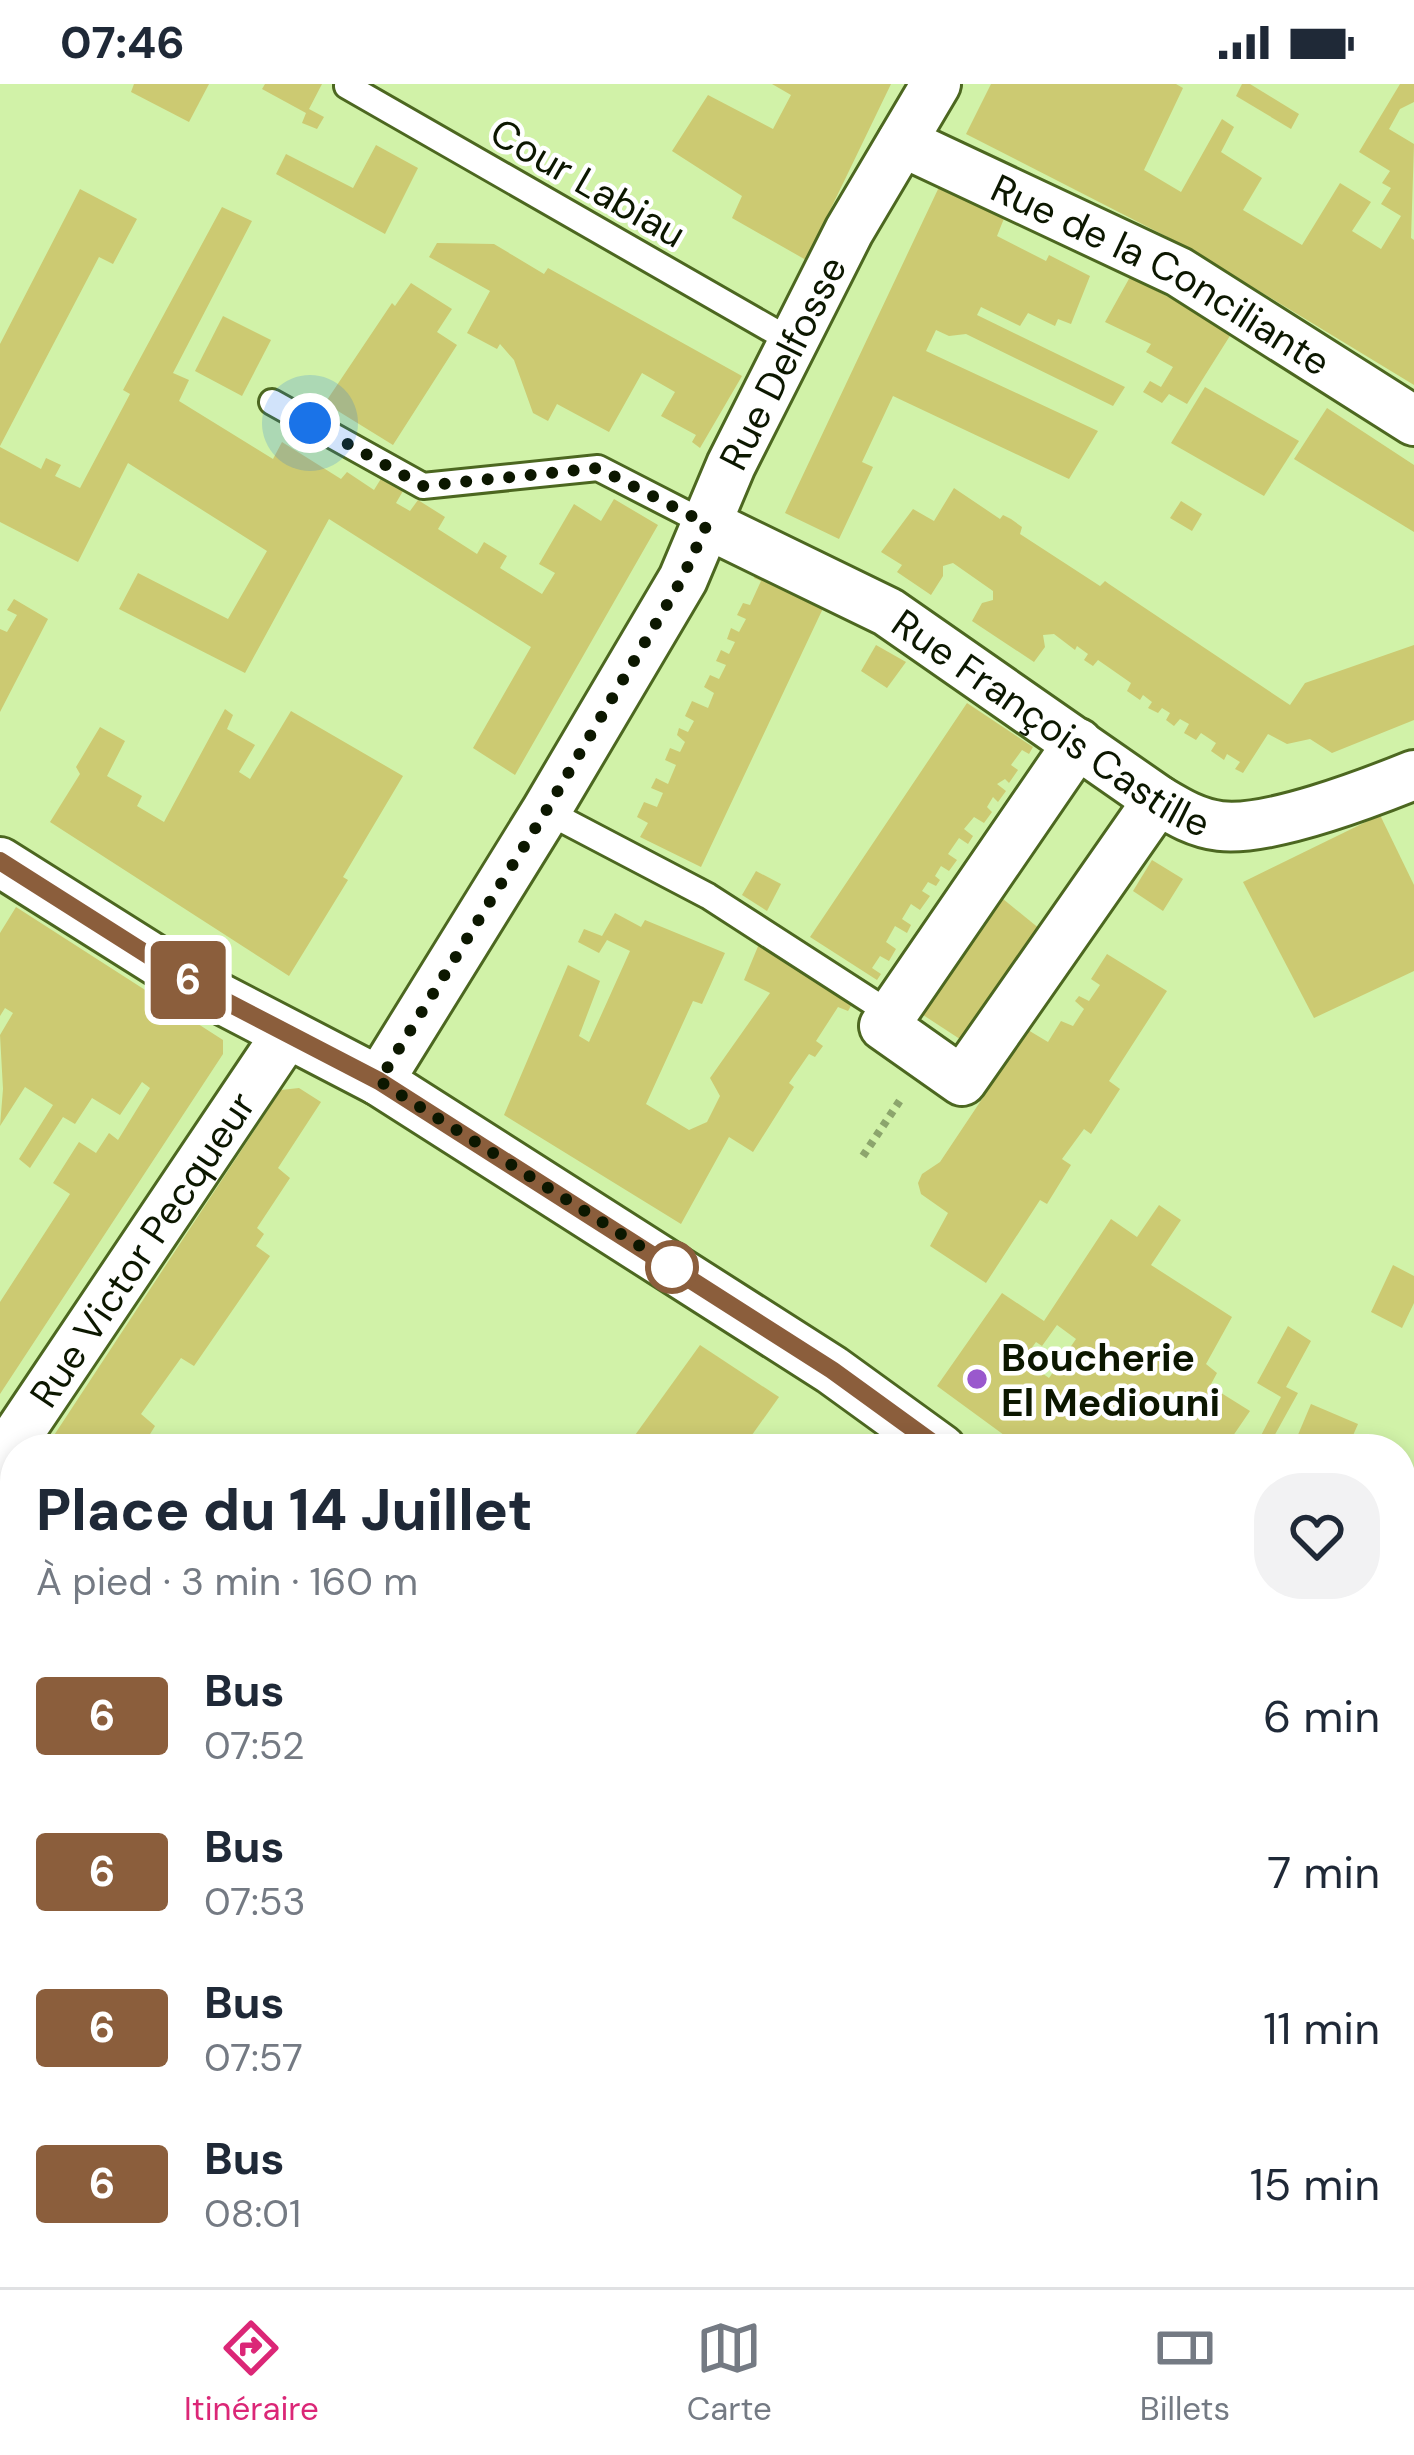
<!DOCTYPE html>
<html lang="fr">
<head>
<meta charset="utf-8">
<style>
  body { margin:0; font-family:"DM Sans",sans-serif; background:#f2f2f3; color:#1f2937; height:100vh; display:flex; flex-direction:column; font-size:45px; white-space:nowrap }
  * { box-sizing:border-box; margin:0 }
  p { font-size:39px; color:#747a83 }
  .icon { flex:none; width:66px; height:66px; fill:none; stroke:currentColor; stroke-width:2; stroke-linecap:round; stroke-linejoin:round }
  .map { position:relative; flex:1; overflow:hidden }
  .details { position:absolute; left:0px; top:1350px; width:1416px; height:855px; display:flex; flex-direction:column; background:#fff; border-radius:48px 48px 0 0; box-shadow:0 6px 18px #0003 }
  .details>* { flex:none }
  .badge { padding:0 24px; border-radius:9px; font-size:42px; line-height:78px }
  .you { position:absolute; width:60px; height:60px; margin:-30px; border:9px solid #fff; border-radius:50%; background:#1a73e8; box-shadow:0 0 0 18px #1a73e833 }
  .map>.badge { position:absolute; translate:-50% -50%; box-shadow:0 0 0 6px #fff }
  .round { display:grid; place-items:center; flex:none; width:126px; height:126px; border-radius:48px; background:#f2f2f3 }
  .head { display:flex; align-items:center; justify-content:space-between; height:204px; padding:0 36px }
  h1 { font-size:57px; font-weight:800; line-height:90px }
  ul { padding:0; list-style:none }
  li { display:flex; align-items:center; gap:36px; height:156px; padding:0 36px }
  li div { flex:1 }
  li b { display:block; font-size:45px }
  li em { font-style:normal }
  li .badge { min-width:132px; font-weight:700; text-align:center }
  .status { display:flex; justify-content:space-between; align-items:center; height:84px; padding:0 60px; background:#fff; direction:ltr }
  .status svg { height:33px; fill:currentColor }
  .dock { display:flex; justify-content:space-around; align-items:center; height:168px; border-top:3px solid #e0e1e3; background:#fff; font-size:33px; color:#747a83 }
  .dock a { display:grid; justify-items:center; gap:6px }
  .dock .on { color:#db2777 }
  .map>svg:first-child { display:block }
  .built { fill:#c4e898 }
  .building { fill:#ccca72; fill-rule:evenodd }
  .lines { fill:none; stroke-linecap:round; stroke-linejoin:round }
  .service-casing { stroke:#4c6720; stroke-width:30 }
  .minor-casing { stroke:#4c6720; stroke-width:54 }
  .path { stroke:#8ca56d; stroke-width:8; stroke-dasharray:6 6; stroke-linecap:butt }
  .service { stroke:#fff; stroke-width:24 }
  .minor { stroke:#fff; stroke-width:48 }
  .rail-casing { stroke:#4b5d36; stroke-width:14 }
  .rail { stroke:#fff; stroke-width:9; stroke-dasharray:27; stroke-linecap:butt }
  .line-casing { stroke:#fff; stroke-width:27 }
  .line { stroke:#8b5e3c; stroke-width:18 }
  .walk { stroke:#0c1700; stroke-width:12; stroke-dasharray:0 21.6 }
  .stop-dot { fill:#fff; stroke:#8b5e3c; stroke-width:6 }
  .poi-dot { fill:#9a58cd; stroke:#fff; stroke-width:4.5 }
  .labels { text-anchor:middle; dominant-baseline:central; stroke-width:9; stroke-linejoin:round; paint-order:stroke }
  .street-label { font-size:39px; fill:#0c1700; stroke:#fff }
  .poi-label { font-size:39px; font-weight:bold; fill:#0c1700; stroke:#fff; text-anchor:start }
</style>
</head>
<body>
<div class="status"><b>07:46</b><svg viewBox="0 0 49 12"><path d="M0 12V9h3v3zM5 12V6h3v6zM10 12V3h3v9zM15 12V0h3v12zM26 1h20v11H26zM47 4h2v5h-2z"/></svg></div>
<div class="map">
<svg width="1414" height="2203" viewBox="0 0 1414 2203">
  <rect width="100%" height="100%" fill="#d1f2a8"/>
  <polygon class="built" points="1414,2155 1414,2203 1342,2203 1361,2190 1401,2190 1401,2163"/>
  <g class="building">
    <polygon points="134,0 209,0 189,38 131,8"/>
    <polygon points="265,0 322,0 309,25 324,33 317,45 302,39 306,29 262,5"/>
    <polygon points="772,0 891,0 806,176 732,134 742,112 672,67 708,11 773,45 791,11"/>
    <polygon points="991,0 1176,0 1183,4 1144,86 1181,108 1222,35 1234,43 1221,68 1262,94 1243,126 1302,161 1340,99 1371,118 1352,147 1381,165 1401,132 1381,120 1391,104 1382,99 1390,87 1359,68 1400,0 1414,0 1414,18 1400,25 1389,45 1414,60 1411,154 1414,156 1414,301 1185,162 966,50"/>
    <polygon points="1242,0 1250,0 1299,30 1291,45 1236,12"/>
    <polygon points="376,61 418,84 385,150 276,90 286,70 353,104"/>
    <polygon points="940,101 1005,132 997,152 1046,177 1049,171 1090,192 1071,240 1058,235 1055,242 1028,229 1020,242 981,223 977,231 1125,303 1113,322 966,250 949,252 936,246 926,267 1098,347 1069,395 893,312 862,378 873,383 839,455 785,429"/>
    <polygon points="80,105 137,135 113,180 99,173 0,362 0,260"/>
    <polygon points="222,123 252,137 173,289 189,296 179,317 273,375 282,358 341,395 347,388 374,406 382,393 403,407 396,419 410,427 418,416 445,433 438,445 477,470 484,458 507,472 500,484 542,510 555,489 539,480 574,420 601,437 614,415 658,441 515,691 473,664 531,563 329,435 245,589 119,525 138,489 228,535 267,467 128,379 78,478 0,438 0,363 41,385 46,374 61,381 55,392 80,404 130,310 123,306"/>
    <polygon points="437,159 494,160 544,190 548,184 742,292 700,364 692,358 696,351 661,332 675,308 642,289 609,348 557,320 548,337 533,329 514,276 500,260 497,265 467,249 490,207 429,173"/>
    <polygon points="1130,193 1233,247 1187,320 1169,310 1162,319 1143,308 1150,297 1161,303 1173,283 1146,268 1151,260 1105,238"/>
    <polygon points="411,199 452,225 437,248 457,261 393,361 325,319 392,219 395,222"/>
    <polygon points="223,232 271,256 242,312 195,287"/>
    <polygon points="1205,303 1299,357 1264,412 1171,359"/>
    <polygon points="1327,324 1414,381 1414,448 1294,375"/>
    <polygon points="954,404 1000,435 1003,431 1011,435 1022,443 1020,450 1100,502 1105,497 1109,500 1290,621 1305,599 1414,561 1414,636 1332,669 1310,655 1287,660 1268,650 1243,689 1235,685 1240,678 1227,670 1224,676 1211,667 1216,659 1201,649 1196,656 1184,649 1189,640 1180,635 1174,642 1166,636 1170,629 1162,624 1158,629 1148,624 1152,618 1143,611 1140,616 1127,607 1131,599 1098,576 1093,582 1084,576 1088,570 1077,562 1075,566 1054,550 1043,551 1045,563 1034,578 972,537 982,519 993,516 993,507 953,479 943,482 943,492 931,511 897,488 902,481 881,468 913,425 934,437"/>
    <polygon points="1181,417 1202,430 1192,447 1170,434"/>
    <polygon points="758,485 826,518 701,783 640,753 648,739 637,733 644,718 657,723 663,709 651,704 656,694 668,700 676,681 665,676 670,664 680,668 685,658 677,651 679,644 688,648 694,637 685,632 692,617 708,624 714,609 704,603 710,591 719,595 726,581 716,577 721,566 729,570 735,558 727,555 731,544 739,548 746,535 737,531 743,519 750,521 761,497 754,494"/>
    <polygon points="14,515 48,535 0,628 0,545 7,548 17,531 7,526"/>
    <polygon points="876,561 906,578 887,604 861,587"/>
    <polygon points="967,619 1033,663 1029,670 1022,666 1011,681 1018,686 1009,699 1005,695 997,700 1006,707 998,718 993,713 987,723 992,728 984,739 974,733 964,745 973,752 968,760 959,754 948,770 957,776 949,787 941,782 935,792 940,796 936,802 928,798 922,807 930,812 920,826 911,820 902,835 911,841 907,849 895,842 886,858 896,865 889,877 880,872 872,884 881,890 877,896 810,853"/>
    <polygon points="225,625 233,631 227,645 255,661 239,688 250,695 291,627 403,692 343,793 348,796 289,892 50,738 80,690 76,683 100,643 125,657 107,692 142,712 137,722 164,738"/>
    <polygon points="1380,731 1414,801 1414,887 1314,934 1243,798"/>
    <polygon points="1152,776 1183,795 1163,827 1133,807"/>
    <polygon points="756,787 781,800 767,827 742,811"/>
    <polygon points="997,810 1046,850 969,961 917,927"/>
    <polygon points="16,823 223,956 223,970 0,1310 0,1218 70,1110 53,1099 79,1058 96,1069 109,1049 118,1056 150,1004 142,998 120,1031 92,1014 75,1040 63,1033 30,1084 19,1075 53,1021 25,1003 0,1042 3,1005 0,951 13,929 5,924 0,932 0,849"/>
    <polygon points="615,829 641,843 645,836 725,869 702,920 693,917 646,1020 689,1046 707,1038 720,1012 710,994 770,909 744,896 759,860 852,920 848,927 838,923 816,957 823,962 815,973 809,970 789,999 794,1003 753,1068 729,1053 681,1140 504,1031 568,881 600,897 579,952 589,958 630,867 607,856 599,869 578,858 584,845 602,852"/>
    <polygon points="1107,870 1167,907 1109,997 1120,1005 1091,1050 1084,1045 1062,1075 1071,1081 1047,1120 1040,1116 986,1199 930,1162 948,1129 921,1110 918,1099 922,1090 940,1078 1028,946 1048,958 1061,937 1073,942 1084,925 1075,917 1079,912 1089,917 1100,901 1091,895"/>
    <polygon points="299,1004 321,1018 278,1084 290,1094 257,1144 264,1150 256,1162 270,1172 194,1282 181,1274 141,1330 155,1342 141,1365 45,1365 281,1006"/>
    <path d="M1159,1121l22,15 -30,45 81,52 -26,47 11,9 -7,13 40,25 -26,38h-201l-86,-63 65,-93 42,28 67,-102 26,18zM1057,1241l19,14 -27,39 -26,-18 13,-18 6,4z"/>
    <polygon points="1393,1181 1414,1192 1414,1219 1402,1244 1371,1228"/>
    <polygon points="1288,1242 1311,1257 1286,1303 1298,1309 1267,1365 1254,1365 1281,1313 1257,1299"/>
    <polygon points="700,1261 779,1313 742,1365 625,1365"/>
    <polygon points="1311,1320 1358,1340 1347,1365 1292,1365"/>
    <polygon points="0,1431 15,1441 15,1501 8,1511 15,1515 15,1626 0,1616"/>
    <polygon points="1414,1528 1414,1643 1408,1647 1401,1636 1401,1537"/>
    <polygon points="0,1656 15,1666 15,1718 0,1741"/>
    <polygon points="1401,1805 1414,1822 1414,1938 1403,1946"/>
    <polygon points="0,1832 15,1843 15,1895 0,1915"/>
    <polygon points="15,1941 15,1989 0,2010 0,1963"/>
    <polygon points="1414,2155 1414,2203 1396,2190 1401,2190 1401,2164"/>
    <polygon points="34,2190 153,2190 144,2203 24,2203"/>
    <polygon points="482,2190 599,2190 589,2203 472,2203"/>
  </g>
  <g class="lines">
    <g class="service-casing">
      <g id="service">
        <polyline points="347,2 793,258"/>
        <polyline points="272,318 423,402 598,384 707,440"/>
        <polyline points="546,727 708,812 891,930"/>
        <polyline points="0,1634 15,1645"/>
        <polyline points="0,1942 15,1920"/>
      </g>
    </g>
    <g class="minor-casing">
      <g id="minor">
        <path id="s1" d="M902,58l277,130 235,149"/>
        <path id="s2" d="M707,440l181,88 270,188c20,12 38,23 62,26 48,6 147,-32 194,-51"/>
        <polyline points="1078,659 884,942 962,997 1158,716"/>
        <polyline points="0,778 200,904 379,997 832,1286 941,1365"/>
        <path id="s3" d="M379,997l167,-270 137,-232 48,-114 118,-234 87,-147"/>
        <path id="s4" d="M0,1377l286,-426"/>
        <polyline points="1401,1726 1414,1729"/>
        <polyline points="310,2203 319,2190"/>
      </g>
    </g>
    <polyline class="path" points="863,1072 901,1015"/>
    <use href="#service" class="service"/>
    <use href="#minor" class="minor"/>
    <g class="rail-casing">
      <g id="rail">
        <polyline points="1401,2002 1414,1994"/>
        <polyline points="1401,2042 1414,2033"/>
        <polyline points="1401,2098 1414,2089"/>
        <polyline points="1091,2203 1111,2190"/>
        <polyline points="1153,2203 1173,2190"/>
        <polyline points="1239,2203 1259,2190"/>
      </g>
    </g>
    <use href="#rail" class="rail"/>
  </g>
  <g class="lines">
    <g class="line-casing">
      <polyline id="line" points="0,777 200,904 379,997 832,1286 941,1365"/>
    </g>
    <use href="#line" class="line"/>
    <polyline class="walk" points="310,339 423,402 598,384 707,440 682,495 546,727 379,997 678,1186 672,1183"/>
  </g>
  <circle class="stop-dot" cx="672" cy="1183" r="24"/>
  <circle class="poi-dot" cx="977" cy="1295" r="12"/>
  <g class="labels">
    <g class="street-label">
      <text transform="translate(588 99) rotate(30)">Cour Labiau</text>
      <text stroke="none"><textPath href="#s1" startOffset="291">Rue de la Conciliante</textPath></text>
      <text stroke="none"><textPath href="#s3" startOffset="825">Rue Delfosse</textPath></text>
      <text stroke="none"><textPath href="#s2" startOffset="399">Rue François Castille</textPath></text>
      <text stroke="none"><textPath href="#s4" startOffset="255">Rue Victor Pecqueur</textPath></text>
    </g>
    <g class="poi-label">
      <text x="1001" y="1273">Boucherie<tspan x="1001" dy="45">El Mediouni</tspan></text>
    </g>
  </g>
</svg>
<div class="you" style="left:310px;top:339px"></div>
<b class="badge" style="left:188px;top:896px;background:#8b5e3c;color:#fff">6</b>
<section class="details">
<div class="head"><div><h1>Place du 14 Juillet</h1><p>À pied · 3 min · 160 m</p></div><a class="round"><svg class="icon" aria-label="heart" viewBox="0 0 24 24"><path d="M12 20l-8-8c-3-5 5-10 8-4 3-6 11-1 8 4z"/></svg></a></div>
<ul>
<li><span class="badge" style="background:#8b5e3c;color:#fff">6</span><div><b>Bus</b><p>07:52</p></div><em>6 min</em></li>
<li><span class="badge" style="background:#8b5e3c;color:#fff">6</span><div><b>Bus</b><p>07:53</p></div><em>7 min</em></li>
<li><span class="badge" style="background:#8b5e3c;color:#fff">6</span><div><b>Bus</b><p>07:57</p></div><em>11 min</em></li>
<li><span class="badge" style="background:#8b5e3c;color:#fff">6</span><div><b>Bus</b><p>08:01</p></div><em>15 min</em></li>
</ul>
</section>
</div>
<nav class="dock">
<a class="on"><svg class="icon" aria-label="directions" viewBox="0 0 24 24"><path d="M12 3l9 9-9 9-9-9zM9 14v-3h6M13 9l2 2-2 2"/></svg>Itinéraire</a>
<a><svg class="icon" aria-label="map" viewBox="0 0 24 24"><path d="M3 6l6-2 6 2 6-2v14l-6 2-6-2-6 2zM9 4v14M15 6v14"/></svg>Carte</a>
<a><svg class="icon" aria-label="tickets" viewBox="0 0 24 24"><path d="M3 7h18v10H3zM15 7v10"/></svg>Billets</a>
</nav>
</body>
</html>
